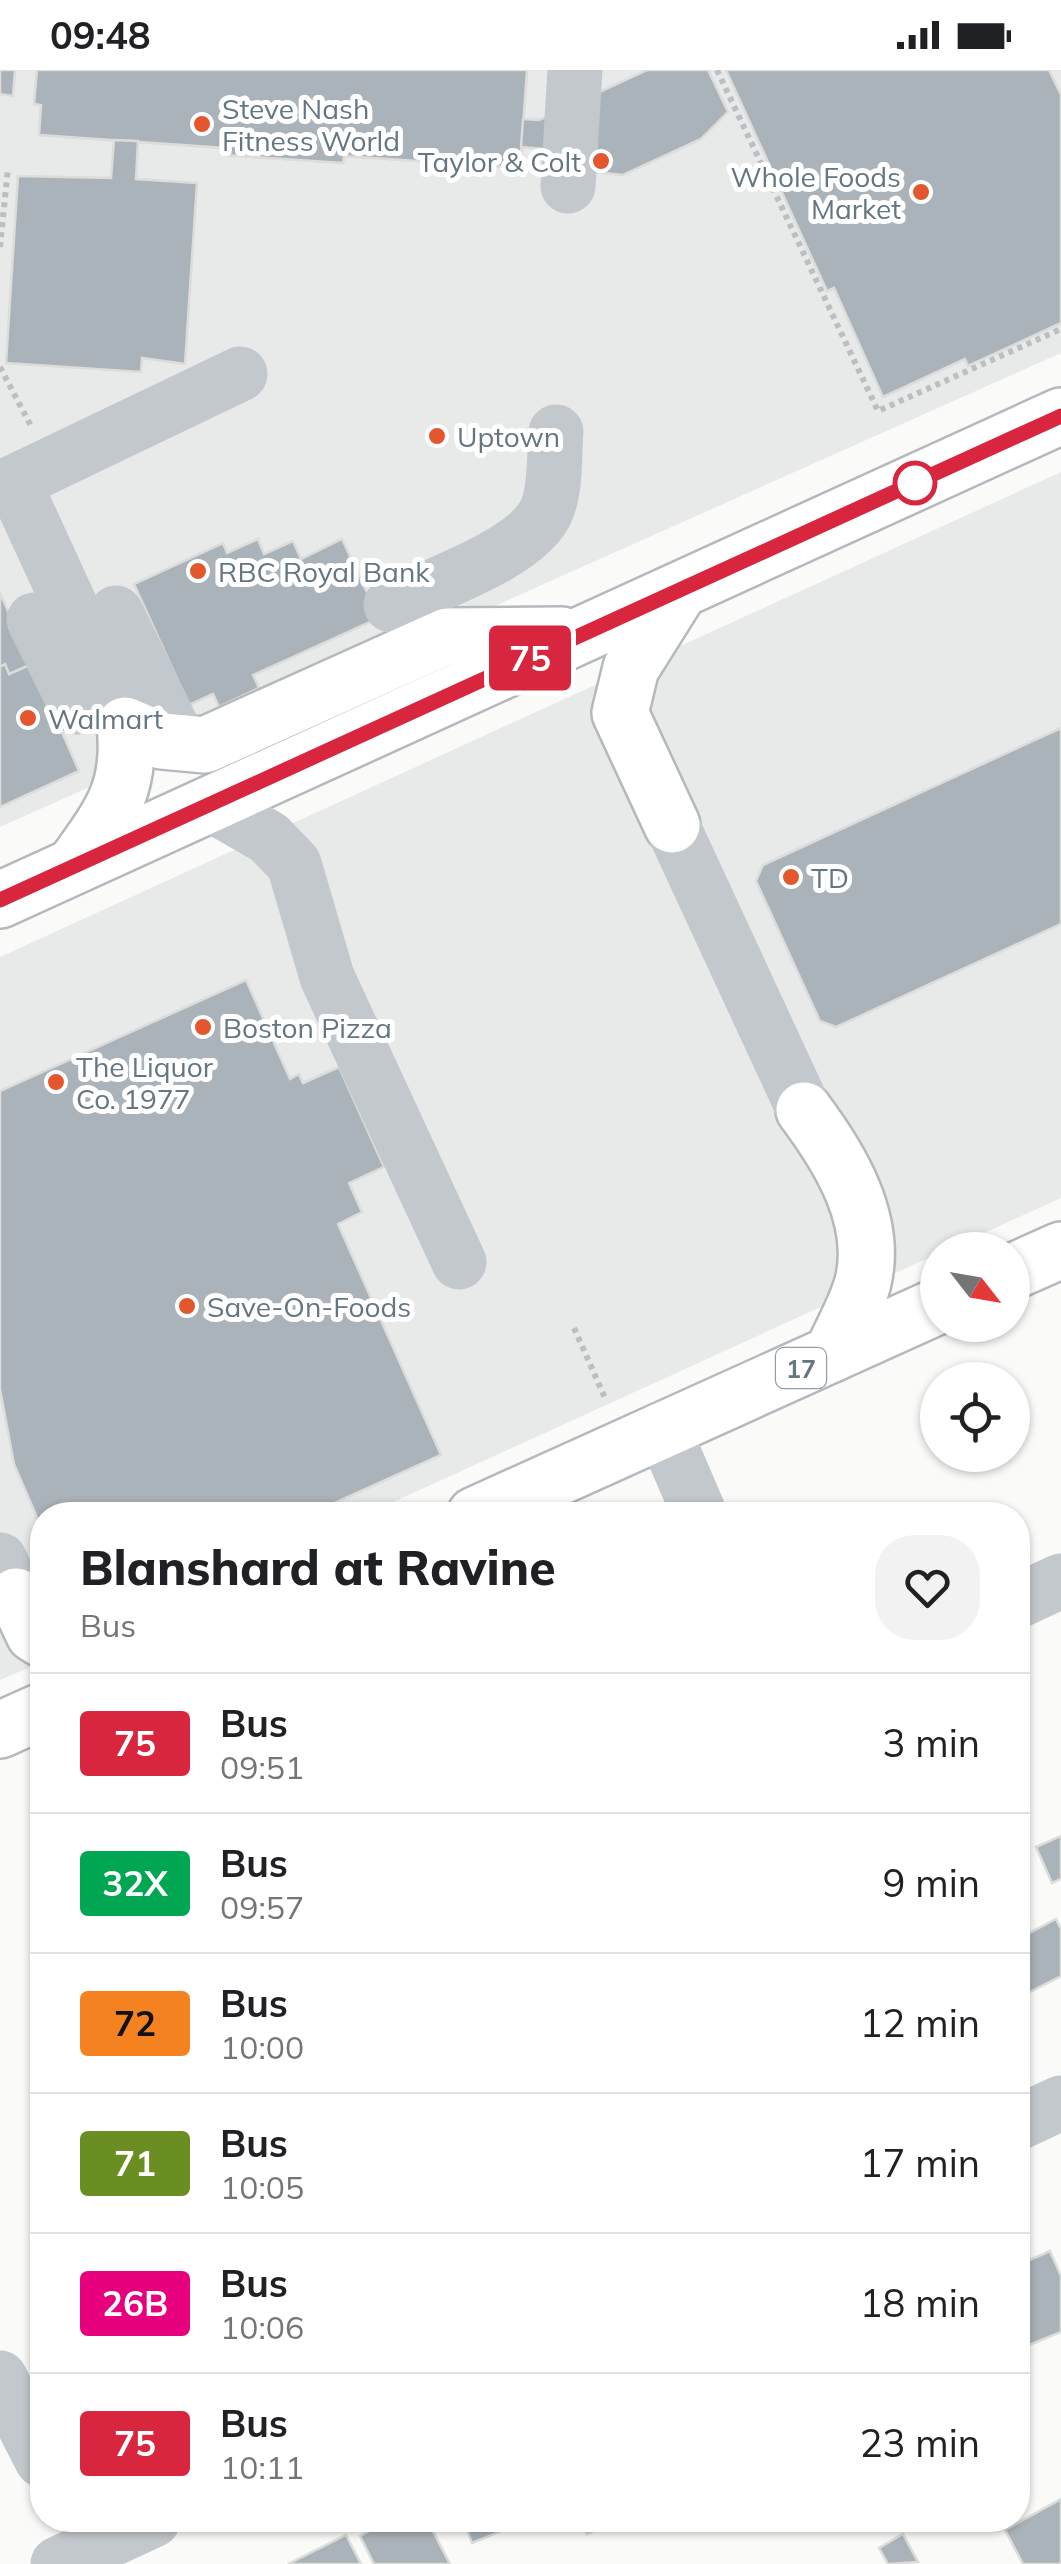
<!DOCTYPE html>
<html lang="en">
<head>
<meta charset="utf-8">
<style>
  body { margin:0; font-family:Mulish,sans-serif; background:#f2f2f2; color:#202124; height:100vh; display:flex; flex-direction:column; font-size:38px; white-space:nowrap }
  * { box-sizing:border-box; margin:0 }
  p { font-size:32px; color:#757577 }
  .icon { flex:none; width:55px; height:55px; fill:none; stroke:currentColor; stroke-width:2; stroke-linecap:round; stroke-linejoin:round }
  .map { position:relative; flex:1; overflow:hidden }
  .sheet { position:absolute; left:30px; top:1432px; width:1000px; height:1030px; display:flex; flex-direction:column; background:#fff; border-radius:40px; box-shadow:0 2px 8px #0004 }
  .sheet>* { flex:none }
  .badge { padding:0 20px; border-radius:8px; font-size:35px; line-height:65px }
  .needle { width:65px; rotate:121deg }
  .controls { position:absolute; left:920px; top:1162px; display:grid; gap:20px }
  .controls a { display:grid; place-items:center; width:110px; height:110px; border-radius:50%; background:#fff; box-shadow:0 2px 8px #0004; font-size:50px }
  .map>.badge { position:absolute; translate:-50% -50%; box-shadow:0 0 0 5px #fff }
  .round { display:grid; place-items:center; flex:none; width:105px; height:105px; border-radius:40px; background:#f2f2f2 }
  .headline { display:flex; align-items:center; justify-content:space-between; height:170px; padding:0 50px }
  h1 { font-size:48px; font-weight:800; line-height:75px }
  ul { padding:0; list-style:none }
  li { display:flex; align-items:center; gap:30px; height:140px; padding:0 50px; border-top:2px solid #e0e0e0 }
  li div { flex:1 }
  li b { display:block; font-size:38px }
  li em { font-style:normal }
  li .badge { min-width:110px; font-weight:700; text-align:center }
  .status { display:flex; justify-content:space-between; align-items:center; height:70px; padding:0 50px; background:#fff; direction:ltr }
  .status svg { height:28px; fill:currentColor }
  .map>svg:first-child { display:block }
  .built { fill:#e8e9e9 }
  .building { fill:#aab3b9; stroke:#dcdcda; stroke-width:2.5 }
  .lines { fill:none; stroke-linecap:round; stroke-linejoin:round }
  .highway-casing { stroke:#b4b9bd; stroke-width:60 }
  .path { stroke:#bbbfc2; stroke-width:6; stroke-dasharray:5 5; stroke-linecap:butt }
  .minor { stroke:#c3c8cc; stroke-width:55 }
  .highway { stroke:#fff; stroke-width:55 }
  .line-casing { stroke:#fff; stroke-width:22 }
  .line { stroke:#d7263d; stroke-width:15 }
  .poi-dot { fill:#e4572e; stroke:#fff; stroke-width:4 }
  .stop-dot { fill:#fff; stroke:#d7263d; stroke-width:5 }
  .labels { text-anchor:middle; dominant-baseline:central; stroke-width:10; stroke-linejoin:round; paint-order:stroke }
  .shield { fill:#fff; stroke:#939fa8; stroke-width:2.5 }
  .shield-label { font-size:25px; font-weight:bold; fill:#657683 }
  .poi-label { font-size:28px; fill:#657683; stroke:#fff; text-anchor:start }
</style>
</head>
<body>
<div class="status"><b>09:48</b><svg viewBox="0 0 49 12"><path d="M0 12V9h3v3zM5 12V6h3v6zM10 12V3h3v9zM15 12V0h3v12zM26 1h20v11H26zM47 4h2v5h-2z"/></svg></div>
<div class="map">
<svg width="1061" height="2494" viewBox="0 0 1061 2494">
  <rect width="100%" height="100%" fill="#fafaf8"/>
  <g class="built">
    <polygon points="0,0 1061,0 1061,283 0,757"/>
    <polygon points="1061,402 1061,1128 947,1180 938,1180 937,1184 365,1445 42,1445 42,1592 0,1610 0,887"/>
  </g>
  <g class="building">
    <polygon points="0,0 15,0 13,26 0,24"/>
    <polygon points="37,0 527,0 520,98 344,86 343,93 225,85 225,78 39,65 41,35 34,34"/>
    <polygon points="37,0 527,0 520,98 344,86 343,93 225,85 225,78 39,65 41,35 34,34"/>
    <polygon points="647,0 708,0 728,42 701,69 623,105 576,100 567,81 521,77 523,49 539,50"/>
    <polygon points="726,0 1049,0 1061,25 1061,253 968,296 965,289 883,327 834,218 827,221"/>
    <polygon points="114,70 138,71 136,109 197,113 185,294 142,288 141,302 6,293 18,106 111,108"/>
    <polygon points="258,469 264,484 293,471 301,489 342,469 379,548 253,605 259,618 219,637 213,624 189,635 134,514 223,473 227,483"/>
    <polygon points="0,523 79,701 0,737"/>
    <polygon points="5,594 9,604 32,594 79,701 0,737 0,597"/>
    <polygon points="1061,658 1061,854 836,957 820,951 756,811 763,795"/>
    <polygon points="246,910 290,1009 299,1004 303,1013 339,997 384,1097 349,1113 362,1142 338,1154 441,1385 308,1445 42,1445 42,1459 14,1394 0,1319 0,1021"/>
    <polygon points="1061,1766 1061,1809 1052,1813 1036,1777"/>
    <polygon points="1056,1849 1061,1859 1061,1906 1018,1928 1018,1869"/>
    <polygon points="1050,2181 1061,2206 1061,2262 1024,2277 1018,2262 1018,2195"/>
    <polygon points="1061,2429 1061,2494 1023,2494 1005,2460"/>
    <polygon points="390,2450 427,2450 450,2494 374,2494 360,2466"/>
    <polygon points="463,2450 525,2450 526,2451 472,2473"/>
    <polygon points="580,2450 616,2450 587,2464"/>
    <polygon points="903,2464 918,2492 888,2494 879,2478"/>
    <polygon points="346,2465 361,2494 288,2494"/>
  </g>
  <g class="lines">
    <g class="highway-casing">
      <g id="highway">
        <polyline points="672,755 620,643 631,598 680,520"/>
        <path d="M74,796c36,-51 58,-76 51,-141l37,16 43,4 242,-109 115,-1"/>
        <polyline points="0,830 1061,346"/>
        <path d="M804,1040c36,48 74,110 59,172 -6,24 -21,49 -31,72"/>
        <polyline points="1012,1202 1061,1180"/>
        <polyline points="475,1445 938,1236"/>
        <polyline points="16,1526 34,1564 42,1569"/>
        <polyline points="0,1660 42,1641"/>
      </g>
    </g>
    <g class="path">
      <polyline points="717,0 878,341 1061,259"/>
      <polyline points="0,177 8,98"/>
      <polyline points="0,297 32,358"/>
      <polyline points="574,1258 605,1328"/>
    </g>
    <g class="minor">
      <polyline points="568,116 575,0"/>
      <polyline points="14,413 125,655"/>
      <polyline points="0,419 240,304"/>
      <path d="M391,535c41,-20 139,-52 156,-96 9,-21 7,-54 9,-77"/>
      <polyline points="116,543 179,672"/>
      <polyline points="34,550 77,637"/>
      <polyline points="210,734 269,768 294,794 327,907 459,1192"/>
      <polyline points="672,755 804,1040"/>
      <polyline points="663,1359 700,1445"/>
      <polyline points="0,1490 16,1526"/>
      <polyline points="1018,1531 1061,1511"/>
      <polyline points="1018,2053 1061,2033"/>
      <polyline points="0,2308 42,2390"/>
      <polyline points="58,2494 153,2450"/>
    </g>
    <use href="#highway" class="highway"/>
  </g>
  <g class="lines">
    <g class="line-casing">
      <polyline id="line" points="0,830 1061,346"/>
    </g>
    <use href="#line" class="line"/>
  </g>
  <g class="poi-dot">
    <circle cx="202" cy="54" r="10"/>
    <circle cx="601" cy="91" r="10"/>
    <circle cx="921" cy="122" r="10"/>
    <circle cx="437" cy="366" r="10"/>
    <circle cx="198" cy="501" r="10"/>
    <circle cx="28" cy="648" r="10"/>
    <circle cx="791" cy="807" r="10"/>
    <circle cx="203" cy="957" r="10"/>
    <circle cx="56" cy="1012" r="10"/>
    <circle cx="187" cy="1236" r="10"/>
  </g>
  <circle class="stop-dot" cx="915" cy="413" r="20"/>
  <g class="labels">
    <rect class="shield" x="776" y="1278" width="50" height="40" rx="8"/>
    <g class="shield-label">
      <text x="801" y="1298">17</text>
    </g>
    <g class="poi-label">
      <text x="222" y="38">Steve Nash<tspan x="222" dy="32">Fitness World</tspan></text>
      <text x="581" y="91" text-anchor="end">Taylor &amp; Colt</text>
      <text x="901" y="106" text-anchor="end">Whole Foods<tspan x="901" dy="32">Market</tspan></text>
      <text x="457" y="366">Uptown</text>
      <text x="218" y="501">RBC Royal Bank</text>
      <text x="48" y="648">Walmart</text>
      <text x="811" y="807">TD</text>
      <text x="223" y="957">Boston Pizza</text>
      <text x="76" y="996">The Liquor<tspan x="76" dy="32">Co. 1977</tspan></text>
      <text x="207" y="1236">Save-On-Foods</text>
    </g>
  </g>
</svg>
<div class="controls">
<a><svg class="needle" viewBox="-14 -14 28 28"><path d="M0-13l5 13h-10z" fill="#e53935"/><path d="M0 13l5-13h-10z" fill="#757577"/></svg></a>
<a><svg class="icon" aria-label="locate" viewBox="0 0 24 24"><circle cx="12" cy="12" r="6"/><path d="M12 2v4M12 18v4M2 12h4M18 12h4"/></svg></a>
</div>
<b class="badge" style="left:530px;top:588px;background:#d7263d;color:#fff">75</b>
<section class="sheet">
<div class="headline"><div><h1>Blanshard at Ravine</h1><p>Bus</p></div><a class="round"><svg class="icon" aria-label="heart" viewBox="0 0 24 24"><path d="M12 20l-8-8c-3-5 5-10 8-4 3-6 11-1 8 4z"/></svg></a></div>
<ul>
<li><span class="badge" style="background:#d7263d;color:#fff">75</span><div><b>Bus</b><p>09:51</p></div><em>3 min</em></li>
<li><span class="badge" style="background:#00a651;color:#fff">32X</span><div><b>Bus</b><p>09:57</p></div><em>9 min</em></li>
<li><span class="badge" style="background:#f58220;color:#111">72</span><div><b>Bus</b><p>10:00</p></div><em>12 min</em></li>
<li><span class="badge" style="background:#6b8e23;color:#fff">71</span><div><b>Bus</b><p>10:05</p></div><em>17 min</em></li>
<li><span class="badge" style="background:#e6007e;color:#fff">26B</span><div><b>Bus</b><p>10:06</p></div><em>18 min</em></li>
<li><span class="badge" style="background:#d7263d;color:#fff">75</span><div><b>Bus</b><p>10:11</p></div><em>23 min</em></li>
</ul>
</section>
</div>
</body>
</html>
